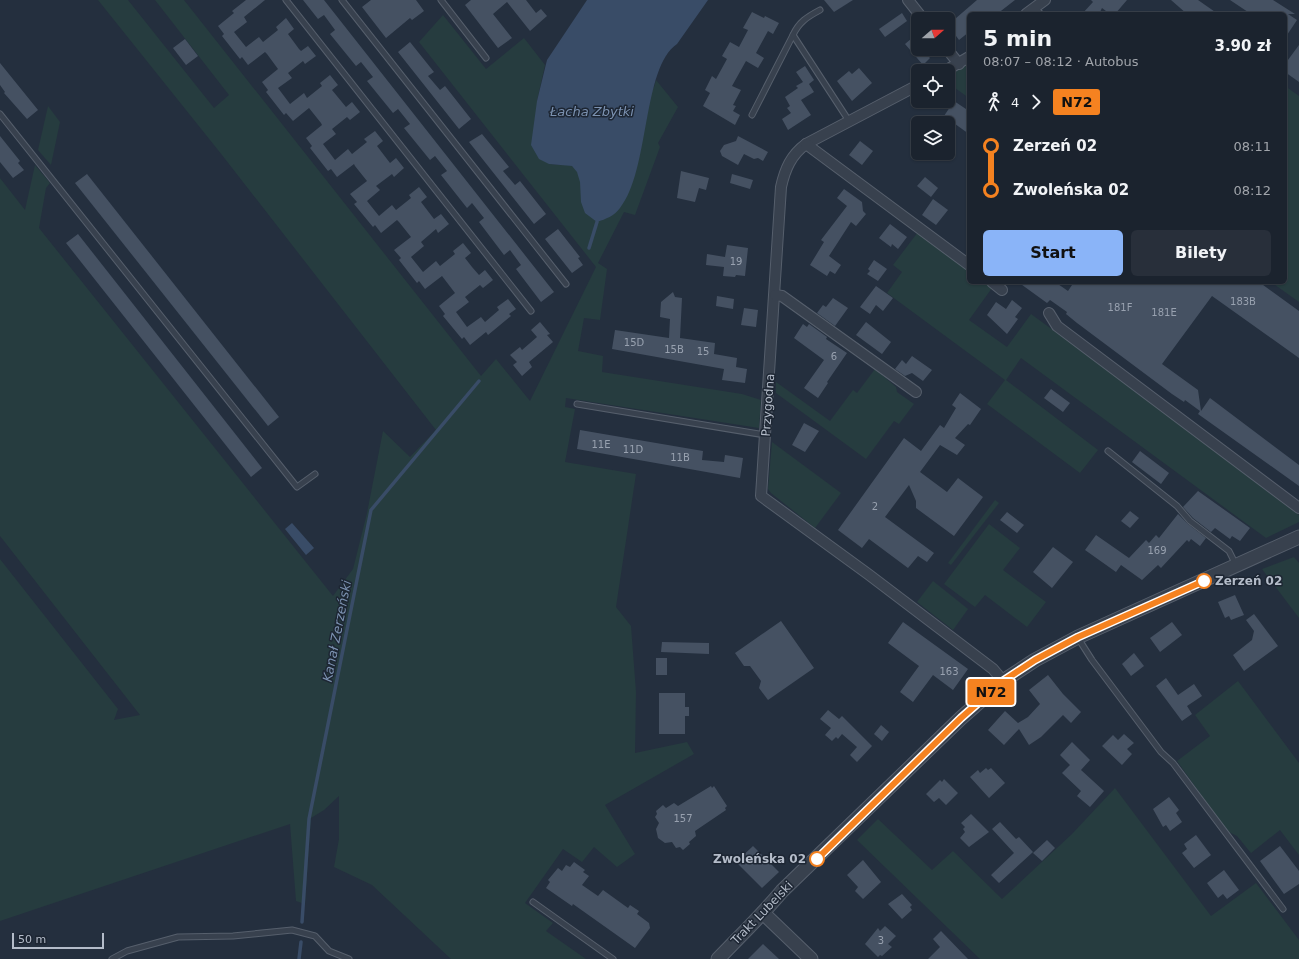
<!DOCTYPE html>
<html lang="pl">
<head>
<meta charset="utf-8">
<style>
  body { margin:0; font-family:"DejaVu Sans",sans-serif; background:#282f3a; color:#f1f3f6; height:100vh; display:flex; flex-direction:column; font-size:15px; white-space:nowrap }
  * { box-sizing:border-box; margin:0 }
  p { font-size:13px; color:#a0a4aa }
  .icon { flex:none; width:22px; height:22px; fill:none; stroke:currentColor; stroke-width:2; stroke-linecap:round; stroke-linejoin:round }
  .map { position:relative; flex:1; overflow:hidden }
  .side { position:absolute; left:967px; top:12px; width:320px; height:272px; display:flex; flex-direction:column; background:#1b232e; border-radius:6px; box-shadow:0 1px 3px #0004,0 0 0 1px #39404a }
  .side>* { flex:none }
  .badge { padding:0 8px; border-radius:3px; font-size:14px; line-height:26px }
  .needle { width:26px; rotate:70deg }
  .buttons { position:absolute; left:911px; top:12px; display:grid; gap:8px }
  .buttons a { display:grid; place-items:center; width:44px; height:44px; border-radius:6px; background:#1b232e; box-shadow:0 1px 3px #0004,0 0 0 1px #39404a; font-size:20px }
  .scale { position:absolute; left:12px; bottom:10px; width:92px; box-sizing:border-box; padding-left:4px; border:2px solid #b4bcc9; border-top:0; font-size:11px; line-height:14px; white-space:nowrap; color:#b4bcc9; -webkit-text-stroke:3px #1d2633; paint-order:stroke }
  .map>.badge { position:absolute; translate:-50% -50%; box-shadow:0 0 0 2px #fff }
  .legs { display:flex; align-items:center; gap:6px; height:44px; padding:0 16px; font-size:13px }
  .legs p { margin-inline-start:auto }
  .headline { display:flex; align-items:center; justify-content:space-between; height:68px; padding:0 16px }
  h1 { font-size:22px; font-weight:800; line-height:30px }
  .primary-button { display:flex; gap:8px; margin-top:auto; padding:8px 16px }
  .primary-button a { flex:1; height:46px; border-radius:6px; background:#8ab4f8; color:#111; font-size:16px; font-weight:800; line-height:46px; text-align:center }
  .primary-button a+a { background:#282f3a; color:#f1f3f6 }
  ul { padding:0 16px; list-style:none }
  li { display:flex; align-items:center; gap:14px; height:44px; font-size:15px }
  li i { display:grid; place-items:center; width:6px; height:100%; margin:0 5px; background:currentColor }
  li i::after { content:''; width:10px; height:10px; margin:-5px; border:3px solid; border-radius:50%; background:#1b232e }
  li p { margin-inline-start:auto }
  li:first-child i { background:linear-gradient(#0000 50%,currentColor 0) }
  li:last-child i { background:linear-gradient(currentColor 50%,#0000 0) }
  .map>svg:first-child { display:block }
  .green { fill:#263c3f }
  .water { fill:#394c67 }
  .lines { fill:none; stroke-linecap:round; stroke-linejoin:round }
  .stream { stroke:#394c67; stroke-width:3.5 }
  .building { fill:#455162 }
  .service-casing { stroke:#565f6c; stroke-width:7 }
  .minor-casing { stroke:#565f6c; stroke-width:12 }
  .tertiary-casing { stroke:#565f6c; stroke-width:15 }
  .service { stroke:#38414e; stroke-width:5 }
  .minor { stroke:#38414e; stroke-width:10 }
  .tertiary { stroke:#38414e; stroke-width:13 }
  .line-1-casing { stroke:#fff; stroke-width:9 }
  .line-1 { stroke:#f58220; stroke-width:6 }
  .stop-1-dot { fill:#fff; stroke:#f58220; stroke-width:2 }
  .labels { text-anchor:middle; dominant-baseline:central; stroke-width:3; stroke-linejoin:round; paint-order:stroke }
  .number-label { font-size:10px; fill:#98a1af }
  .street-label { font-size:12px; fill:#b4bcc9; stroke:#1d2633 }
  .stop-label { font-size:12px; font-weight:bold; fill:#b4bcc9; stroke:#1d2633; text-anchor:start }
  .water-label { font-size:13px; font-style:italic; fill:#7c92b1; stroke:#1d2633 }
</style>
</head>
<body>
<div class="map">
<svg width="1299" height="959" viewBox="0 0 1299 959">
  <rect width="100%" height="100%" fill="#242f3e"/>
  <g class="green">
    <path d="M98,0h30l86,108 15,-13 -74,-95h29l297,376 15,-17 34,42 66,-134 -177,-225 24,-27 43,54 38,-31 21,27 -8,36 12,63c6,1 16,0 23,2 11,5 9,26 9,36l73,-115 2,-7 22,27 -20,36 2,4 -25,68 -11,-3 -26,51 9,6 -7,51 -16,-2 -6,33 25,5 -1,16 140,22 19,6 -2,28 -193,-30 -1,9 10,2 -10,53 71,12 -20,133 15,19 5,66 -1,61 52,-11 7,12 -89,51 30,49 -18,13 -23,-20 -12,15 -19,-13 -38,54 28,20 -7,8 40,28h-135l-79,-74 -38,-18 5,-28v-43l-15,14 -13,8 -6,86 -9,-3 -6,-77 -290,97v-362l118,150 -4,11 26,-5 -140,-179v-358l25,32 10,-45 15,18 -4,5 -7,40 294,368 20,-27 14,-56 16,-82 27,26 26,-27 -214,-275z"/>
    <polygon points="969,64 969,98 948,83 948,76"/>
    <polygon points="1285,86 1299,96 1299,302 1271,282 1285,282"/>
    <polygon points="48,106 60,122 51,165 38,150"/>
    <polygon points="918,232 969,270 969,282 984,282 992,288 969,320 1007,347 1031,314 1226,457 1242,472 1299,515 1299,522 1266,538 1021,358 1006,380 1098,450 1080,473 987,404 1005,380 887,293 902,272 893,265"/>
    <polygon points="875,369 896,387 897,392 914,404 899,424 894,421 866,459 776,393 776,382 830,421 853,390 857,393"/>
    <polygon points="772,442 841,493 815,528 771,493 768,489"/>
    <polygon points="995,500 999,503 951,565 948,563"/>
    <polygon points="989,524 1020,548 1003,570 1046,602 1027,627 985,595 975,607 944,584"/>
    <polygon points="1294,557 1299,563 1299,618 1262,569"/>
    <polygon points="933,581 968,609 953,630 917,602"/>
    <polygon points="1238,681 1299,763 1299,855 1280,830 1251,853 1237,836 1227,831 1177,761 1210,736 1195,715"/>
    <polygon points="1115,788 1211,916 1256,883 1299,940 1299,959 980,959 857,840 878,819 932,870 953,851 1002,899 1072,834"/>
  </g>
  <g class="water">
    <path d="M587,0h121l-31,44c-35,23 -27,127 -57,164 -6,8 -14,11 -23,14l-12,-9 -4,-11 -1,-20 -3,-10 -5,-6 -23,-2 -10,-5 -8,-14 6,-44 10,-41z"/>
    <polygon points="292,523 314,548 306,555 285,529"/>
  </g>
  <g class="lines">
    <g class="stream">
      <polyline points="589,248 597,222"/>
      <polyline points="302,922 309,819 371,510 479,381"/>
      <polyline points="299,959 301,942"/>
    </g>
  </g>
  <g class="building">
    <polygon points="246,0 265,0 244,17 247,22 234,32 246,47 259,37 263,42 278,30 276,27 286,18 294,29 288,34 299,49 301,51 308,46 316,56 305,64 303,61 288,73 292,78 278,88 290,104 304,93 307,98 322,86 320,83 330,75 338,85 332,90 346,107 352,102 360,112 350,120 347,117 332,129 336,134 323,144 335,160 348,149 352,154 367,142 364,139 375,131 383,141 377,146 390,163 396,158 404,168 394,177 392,174 376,186 380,190 367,201 379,216 392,205 396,210 411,198 409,195 419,187 427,197 421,202 434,219 441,214 449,224 438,233 436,229 421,242 424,246 411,257 423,272 436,261 440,266 455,254 453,251 463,243 471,253 465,258 472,267 479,275 485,270 493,280 483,288 480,285 465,297 469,302 456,312 467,327 481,317 485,322 499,310 497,307 508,299 516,309 509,314 511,316 488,335 486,332 470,345 464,337 462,339 443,316 445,314 439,306 455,293 442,276 425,289 419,281 417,283 399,260 401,258 394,250 411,237 399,222 397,220 381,233 375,225 373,227 354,204 357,202 350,194 367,181 355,166 354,164 337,177 331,169 328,171 310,148 312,146 306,138 322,125 321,123 309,108 293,121 286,113 284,115 266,92 268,90 262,82 278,69 267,54 265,52 248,65 242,57 240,59 222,36 224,34 218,26 234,13 232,11"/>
    <polygon points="303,0 324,0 554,292 541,302 516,269 521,265 510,250 504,255 479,222 484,218 472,203 467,208 441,175 447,171 435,156 430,160 404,128 410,124 398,109 393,113 367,81 373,77 361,62 356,66 330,34 335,30 324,15 318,19"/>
    <polygon points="371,0 416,0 424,11 412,20 410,18 386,38 362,7"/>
    <polygon points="471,0 526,0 536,13 541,9 547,16 530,31 507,2 493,14 512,38 498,48 465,5"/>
    <polygon points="824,0 853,0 834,12"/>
    <polygon points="977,0 1015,0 997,14 969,14 969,32 959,40 948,25"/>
    <polygon points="1091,0 1127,0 1115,14 1110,14 1102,8 1099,14 1082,14 1093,2"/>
    <polygon points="1171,0 1198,0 1218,14 1187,14"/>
    <polygon points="1230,0 1273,0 1295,14 1288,14 1297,20 1285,38 1285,14 1251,14"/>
    <polygon points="752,12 764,18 765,16 779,23 773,34 768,31 756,53 764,58 758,68 746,61 732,86 741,90 733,105 736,106 733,111 740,115 735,125 703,106 710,93 705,90 712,76 716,79 727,59 722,56 730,42 739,47 748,30 743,28"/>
    <polygon points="902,13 907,21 885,37 879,29"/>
    <polygon points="912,38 918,45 918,49 922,49 930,58 923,65 905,44"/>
    <polygon points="185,39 198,56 186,65 173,48"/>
    <polygon points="410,42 434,72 428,76 440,90 445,86 471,119 459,129 398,52"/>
    <polygon points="1299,45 1299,82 1285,72 1285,64"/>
    <polygon points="0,63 38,110 27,119 4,93 5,92 0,85"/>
    <polygon points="805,66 814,80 809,84 814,92 801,100 811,115 788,130 782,119 791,113 787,108 790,106 785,97 798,88 796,86 803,82 796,72"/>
    <polygon points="859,68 872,83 852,101 837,81 849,71 852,74"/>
    <polygon points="954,101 969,111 969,134 944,116"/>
    <polygon points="482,134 509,167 503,171 515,185 520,181 546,214 534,224 469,142"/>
    <polygon points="0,136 20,161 18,163 24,170 13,178 0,162"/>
    <polygon points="738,136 768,152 763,161 758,158 754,159 744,154 738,165 722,156 720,151 724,145 736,141"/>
    <polygon points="860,141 873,151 862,165 849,155"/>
    <polygon points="681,171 709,178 706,190 699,188 695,202 677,198"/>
    <polygon points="87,174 279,417 268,426 75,183"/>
    <polygon points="732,174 753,180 750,189 730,183"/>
    <polygon points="925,177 938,188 931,197 917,186"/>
    <polygon points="844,189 862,202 863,211 866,214 856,226 851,222 829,256 841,265 835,274 830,271 827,276 810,265 824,242 821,240 847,206 837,198"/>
    <polygon points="933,199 948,210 936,225 922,215"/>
    <polygon points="890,224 907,237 898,249 892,244 891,247 879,238"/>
    <polygon points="558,229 580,257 578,258 583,265 572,273 545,239"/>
    <polygon points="78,234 262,468 251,477 66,243"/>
    <polygon points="727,245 748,248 745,276 736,275 735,277 723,276 724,267 706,265 707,254 725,257"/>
    <polygon points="874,260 887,269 878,281 867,274 870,271 868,269"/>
    <polygon points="1018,282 1055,282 1068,291 1074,282 1259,282 1299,311 1299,358 1212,296 1162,364 1198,390 1201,411 1210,398 1299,465 1299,486 1198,414 1200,411 1185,400 1184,402 1172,394 1077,323 1066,314 1067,312 1050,300 1047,303"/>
    <polygon points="876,286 893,298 883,311 876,305 870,314 860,307"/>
    <polygon points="673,292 675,297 682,298 680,338 715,343 714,354 737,358 736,367 747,369 745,383 722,380 724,369 612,349 615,330 669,338 670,319 660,317 661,302"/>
    <polygon points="717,296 734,299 733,309 716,306"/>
    <polygon points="833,298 848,308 835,326 817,313 823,305 826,307"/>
    <polygon points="1012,300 1022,308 1015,317 1018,319 1007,334 987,315 996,302 1006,309"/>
    <polygon points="744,308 758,310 756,327 741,325"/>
    <polygon points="540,322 550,334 547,335 553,342 529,362 532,367 522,376 513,365 517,362 510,355 520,347 522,350 537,337 531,330"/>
    <polygon points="866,322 891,342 882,354 856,335"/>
    <polygon points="803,324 807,327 809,324 827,337 826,339 847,353 827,382 828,383 818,398 804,388 824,360 794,338"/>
    <polygon points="912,356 932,370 923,381 912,373 905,376 895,369 902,360 906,364"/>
    <polygon points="1051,389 1070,403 1063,412 1044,398"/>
    <polygon points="960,393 981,409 970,425 968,424 955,438 965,445 957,455 940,445 920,472 947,492 958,478 983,497 954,536 916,508 916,501 909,485 885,517 934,553 927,562 918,556 908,568 869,539 862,548 838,530 904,438 921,451 940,425 944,428 956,408 952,405"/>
    <polygon points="804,423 819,431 805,452 792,445"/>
    <polygon points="580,430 703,451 702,460 724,462 725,455 743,458 740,478 577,449"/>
    <polygon points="1140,451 1169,473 1161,484 1132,462"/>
    <polygon points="1198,491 1250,528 1240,541 1232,536 1230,539 1215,528 1211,532 1193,518 1183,507"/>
    <polygon points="1130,511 1139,518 1130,528 1121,521"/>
    <polygon points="1007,512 1024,525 1017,533 1000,520"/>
    <polygon points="1178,514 1188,524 1206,538 1200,546 1191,539 1189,542 1187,540 1161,568 1158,565 1142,580 1121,565 1116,572 1085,550 1096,535 1129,558 1146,540 1149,543 1156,535 1159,538"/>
    <polygon points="1053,547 1073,562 1052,588 1033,572"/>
    <polygon points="1235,595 1244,615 1231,620 1229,616 1225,618 1218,602"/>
    <polygon points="1254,614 1278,646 1244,671 1233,655 1252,640 1254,631 1246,620"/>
    <polygon points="781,621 814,668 768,700 759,688 761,681 750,666 744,666 735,653"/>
    <polygon points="903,622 968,669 953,690 933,675 913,702 900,692 919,666 888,643"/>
    <polygon points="1172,622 1182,635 1160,652 1150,638"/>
    <polygon points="662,642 709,643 709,654 661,652"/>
    <polygon points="1134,653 1144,666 1131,676 1122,664"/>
    <rect x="656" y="658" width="11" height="17"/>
    <polygon points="1048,675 1063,694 1081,712 1071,723 1063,715 1041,737 1029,745 1019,729 1004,745 988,730 1005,711 1018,723 1028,717 1040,704 1029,690"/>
    <polygon points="1166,678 1178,695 1194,684 1202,696 1187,706 1192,714 1182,721 1156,686"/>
    <polygon points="659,693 685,693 685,707 689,707 689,716 685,716 685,734 659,734"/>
    <polygon points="828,710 839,719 842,716 872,746 857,762 850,755 857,747 842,734 838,739 836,737 832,741 825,735 831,728 820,719"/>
    <polygon points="881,725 889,732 882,741 874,734"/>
    <polygon points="1124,734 1134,743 1127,749 1132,754 1122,765 1102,746 1113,735 1118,740"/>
    <polygon points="1072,742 1090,760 1081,770 1104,791 1090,807 1077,796 1081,791 1062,773 1070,765 1060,755"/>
    <polygon points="986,768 988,770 991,768 1005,783 989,798 970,777 978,770 980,773"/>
    <polygon points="944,779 958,793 946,805 939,798 934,802 926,794 940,780 942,782"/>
    <polygon points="711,786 712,788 714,786 727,806 725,808 726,810 695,831 696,836 689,842 690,844 683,850 680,847 676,848 672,842 665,843 658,838 656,829 659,823 655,817 657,814 656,811 663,805 666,808 674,803 678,806"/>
    <polygon points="1169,797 1179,810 1176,813 1182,822 1170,831 1166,825 1163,827 1153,809"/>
    <polygon points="971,814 989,832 969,847 960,838 965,832 963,829 965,827 961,823"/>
    <polygon points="1000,822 1016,839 1019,837 1033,852 999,883 991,875 1014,853 992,829"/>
    <polygon points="1196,835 1211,855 1194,868 1182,853 1187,849 1184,844"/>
    <polygon points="1047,840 1055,848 1042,861 1033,853"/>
    <polygon points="753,846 779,872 762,888 736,862"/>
    <polygon points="1280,846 1299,871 1299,884 1284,894 1260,861"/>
    <polygon points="863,860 881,882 863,899 855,891 858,887 847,875"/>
    <polygon points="574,862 585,870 583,872 589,876 582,885 598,896 603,890 628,908 630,905 639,911 637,914 649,923 650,928 635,948 573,904 572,906 546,888 550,882 548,880 558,868 562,871 566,865 570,867"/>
    <polygon points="1224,870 1239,890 1227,899 1223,894 1218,898 1207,883"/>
    <polygon points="902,894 912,905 910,907 912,910 902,919 888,904"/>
    <polygon points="885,926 896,936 888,944 892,947 882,956 880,955 878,957 865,944 878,928 880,931"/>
    <polygon points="941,931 968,959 928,959 940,947 933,939"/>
    <polygon points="763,944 779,959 748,959"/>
  </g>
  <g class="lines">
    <g class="service-casing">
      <g id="service">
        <polyline points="286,0 531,311"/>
        <polyline points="342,0 566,284"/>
        <polyline points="441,0 486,58"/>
        <polyline points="1035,8 1041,14"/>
        <path d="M820,10c-13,7 -21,12 -27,25l56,86"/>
        <polyline points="0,114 297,487 315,474"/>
        <polyline points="752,115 793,35"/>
        <polyline points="577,404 765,435"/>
        <polyline points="1108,451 1177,506 1190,521 1229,551 1236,565"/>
        <polyline points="1078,638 1092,660 1161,752 1173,763 1283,909"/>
        <polyline points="533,902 613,959"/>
        <polyline points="112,959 127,951 178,937 233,936 292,930 315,936 329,951 349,959"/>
      </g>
    </g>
    <g class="minor-casing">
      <g id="minor">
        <polyline points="908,0 923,19"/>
        <polyline points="1026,14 1045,0"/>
        <polyline points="947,49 959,64"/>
        <polyline points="945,71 969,57"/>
        <path d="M918,85l-112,59c-15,11 -21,25 -25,43l-20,309 107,78 125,95 10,12"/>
        <polyline points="806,144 969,265"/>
        <polyline points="992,282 1002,290"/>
        <polyline points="775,295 782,296 916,392"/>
        <polyline points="1049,313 1057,326 1299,508"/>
      </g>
    </g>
    <g class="tertiary-casing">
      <g id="tertiary">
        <polyline points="763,913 811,959"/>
        <path d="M718,959c22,-23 44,-44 64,-68l179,-173 42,-37 32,-21 43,-23 221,-100"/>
      </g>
    </g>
    <use href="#service" class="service"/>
    <use href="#minor" class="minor"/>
    <use href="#tertiary" class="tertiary"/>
  </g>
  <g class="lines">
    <g class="line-1-casing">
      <polyline id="line-1" points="817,859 961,718 1003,681 1035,660 1078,637 1204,581"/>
    </g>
    <use href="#line-1" class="line-1"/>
  </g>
  <g class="stop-1-dot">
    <circle cx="1204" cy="581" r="7"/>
    <circle cx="817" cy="859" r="7"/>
  </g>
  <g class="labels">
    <g class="number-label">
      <text x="736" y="261">19</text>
      <text x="1243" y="301">183B</text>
      <text x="1120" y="307">181F</text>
      <text x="1164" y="312">181E</text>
      <text x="634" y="342">15D</text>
      <text x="674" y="349">15B</text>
      <text x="703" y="351">15</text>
      <text x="834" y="356">6</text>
      <text x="601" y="444">11E</text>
      <text x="633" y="449">11D</text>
      <text x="680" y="457">11B</text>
      <text x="875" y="506">2</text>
      <text x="1157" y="550">169</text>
      <text x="949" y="671">163</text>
      <text x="683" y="818">157</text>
      <text x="881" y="940">3</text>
    </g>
    <g class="street-label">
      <text transform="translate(768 405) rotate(-86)">Przygodna</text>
      <text transform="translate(762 913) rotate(-46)">Trakt Lubelski</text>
    </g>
    <g class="stop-label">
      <text x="1215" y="581">Zerzeń 02</text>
      <text x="806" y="859" text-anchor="end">Zwoleńska 02</text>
    </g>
    <g class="water-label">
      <text x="592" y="111">Łacha Zbytki</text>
      <text transform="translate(337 631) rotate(-79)">Kanał Zerzeński</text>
    </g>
  </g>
</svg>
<div class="buttons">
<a><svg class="needle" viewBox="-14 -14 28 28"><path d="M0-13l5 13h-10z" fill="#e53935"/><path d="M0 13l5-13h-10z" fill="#a0a4aa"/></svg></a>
<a><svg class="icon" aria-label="locate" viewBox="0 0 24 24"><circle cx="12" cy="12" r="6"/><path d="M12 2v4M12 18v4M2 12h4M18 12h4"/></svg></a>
<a><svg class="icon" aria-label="layers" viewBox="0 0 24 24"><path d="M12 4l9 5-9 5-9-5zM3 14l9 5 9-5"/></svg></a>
</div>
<div class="scale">50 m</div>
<b class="badge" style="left:991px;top:692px;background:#f58220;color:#111">N72</b>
<section class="side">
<div class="headline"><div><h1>5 min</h1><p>08:07 – 08:12 · Autobus</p></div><b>3.90 zł</b></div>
<div class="legs"><svg class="icon" aria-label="walk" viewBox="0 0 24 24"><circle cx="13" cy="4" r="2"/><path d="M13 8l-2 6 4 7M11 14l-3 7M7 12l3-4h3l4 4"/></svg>4<svg class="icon" aria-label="forward" viewBox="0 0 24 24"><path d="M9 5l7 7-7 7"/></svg><b class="badge" style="background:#f58220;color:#111">N72</b></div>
<ul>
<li><i style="color:#f58220"></i><b>Zerzeń 02</b><p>08:11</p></li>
<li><i style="color:#f58220"></i><b>Zwoleńska 02</b><p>08:12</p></li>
</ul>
<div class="primary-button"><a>Start</a><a>Bilety</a></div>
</section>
</div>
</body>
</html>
